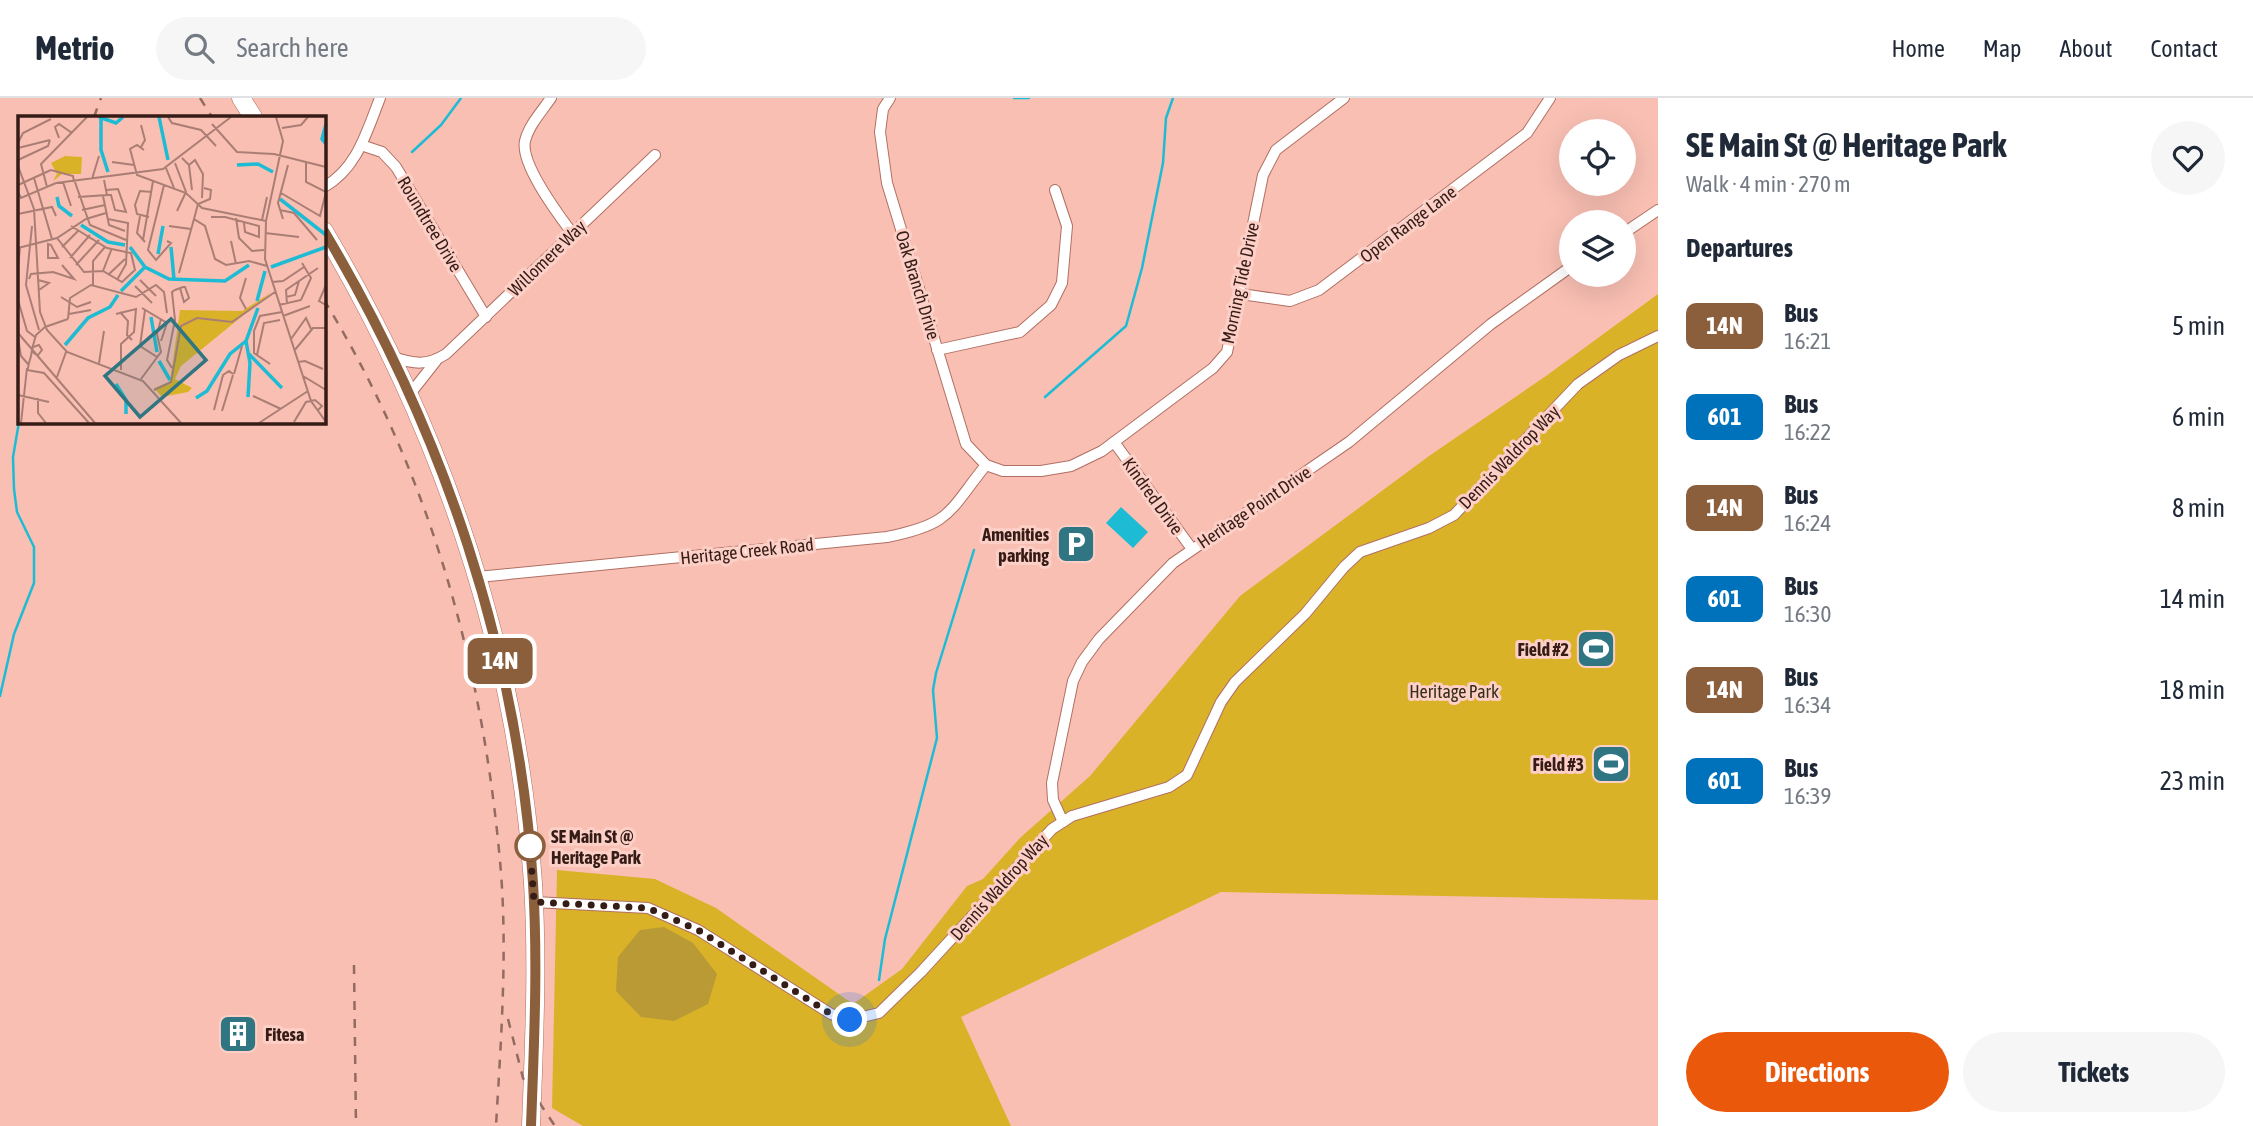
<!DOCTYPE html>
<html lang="en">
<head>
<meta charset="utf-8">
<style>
  body { margin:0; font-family:"Asap Condensed",sans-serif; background:#f6f6f7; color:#1f2937; height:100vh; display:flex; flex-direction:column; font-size:26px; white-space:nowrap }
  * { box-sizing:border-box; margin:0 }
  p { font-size:23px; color:#747a83 }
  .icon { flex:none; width:38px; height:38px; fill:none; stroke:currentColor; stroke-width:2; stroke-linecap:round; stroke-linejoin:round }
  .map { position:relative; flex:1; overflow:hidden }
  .drawer { display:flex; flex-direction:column; background:#fff; width:595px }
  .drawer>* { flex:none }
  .badge { padding:0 14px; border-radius:10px; font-size:24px; line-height:46px }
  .fabs { position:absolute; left:1559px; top:21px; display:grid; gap:14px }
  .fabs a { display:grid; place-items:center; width:77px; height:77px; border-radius:50%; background:#fff; box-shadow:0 7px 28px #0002; font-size:35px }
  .you { position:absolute; width:35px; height:35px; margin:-18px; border:5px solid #fff; border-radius:50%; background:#1a73e8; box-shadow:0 0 0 10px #1a73e833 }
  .map>.badge { position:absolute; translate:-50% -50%; box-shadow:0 0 0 4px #fff }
  h2 { padding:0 28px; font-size:26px; line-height:63px }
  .round { display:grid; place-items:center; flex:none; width:74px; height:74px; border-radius:37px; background:#f6f6f7 }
  .summary { display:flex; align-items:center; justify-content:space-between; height:119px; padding:0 28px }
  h1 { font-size:33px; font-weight:700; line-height:52px }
  .cta { display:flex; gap:14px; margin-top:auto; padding:14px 28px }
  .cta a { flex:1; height:80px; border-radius:42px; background:#ea580c; color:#fff; font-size:28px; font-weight:700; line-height:80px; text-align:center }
  .cta a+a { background:#f6f6f7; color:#1f2937 }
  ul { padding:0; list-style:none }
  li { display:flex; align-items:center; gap:21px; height:91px; padding:0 28px }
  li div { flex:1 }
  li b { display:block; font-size:26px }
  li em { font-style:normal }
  li .badge { min-width:77px; font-weight:700; text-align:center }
  header { display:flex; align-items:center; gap:42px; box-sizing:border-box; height:98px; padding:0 35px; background:#fff; border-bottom:2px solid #e0e1e3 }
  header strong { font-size:33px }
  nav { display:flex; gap:38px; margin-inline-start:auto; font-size:24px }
  .search { width:490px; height:63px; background:#f6f6f7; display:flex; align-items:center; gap:18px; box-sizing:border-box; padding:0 24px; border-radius:38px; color:#747a83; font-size:26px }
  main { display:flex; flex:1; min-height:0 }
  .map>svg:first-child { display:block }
  .green { fill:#dab228 }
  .forest { fill:#b99a35 }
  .water { fill:#1ebcd4 }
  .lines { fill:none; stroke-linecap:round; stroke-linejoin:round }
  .stream { stroke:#1ebcd4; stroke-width:2.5 }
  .street-casing { stroke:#b16f63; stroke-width:12 }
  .primary-casing { stroke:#b16f63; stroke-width:19 }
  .street { stroke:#fff; stroke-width:10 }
  .primary { stroke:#fff; stroke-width:18 }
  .rail { stroke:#946b62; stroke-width:2.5; stroke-dasharray:9 9; stroke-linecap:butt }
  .line-casing { stroke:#fff; stroke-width:16 }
  .line { stroke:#8b5e3c; stroke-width:10 }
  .walk { stroke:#361c17; stroke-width:7; stroke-dasharray:0 12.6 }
  .stop-dot { fill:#fff; stroke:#8b5e3c; stroke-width:3.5 }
  .labels { text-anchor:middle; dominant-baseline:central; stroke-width:6; stroke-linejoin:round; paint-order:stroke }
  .street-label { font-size:18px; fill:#361c17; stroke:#fdd0c7 }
  .poi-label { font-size:18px; font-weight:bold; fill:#361c17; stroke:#fdd0c7; text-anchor:end }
  .park-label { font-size:18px; fill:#352e18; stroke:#fdd0c7 }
  .stop-label { font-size:18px; font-weight:bold; fill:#361c17; stroke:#fdd0c7; text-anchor:start }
  .inset-river { fill:none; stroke:#1ebcd4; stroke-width:3.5 }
  .inset-road { fill:none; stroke:#ab7e75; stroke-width:2 }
  .view { fill:#2f7582; fill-opacity:0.15; stroke:#2f7582; stroke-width:3.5 }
  .inset-edge { fill:none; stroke:#361c17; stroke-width:3.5 }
</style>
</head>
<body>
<header>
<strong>Metrio</strong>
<div class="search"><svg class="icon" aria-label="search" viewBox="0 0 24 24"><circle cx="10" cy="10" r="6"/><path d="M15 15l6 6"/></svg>Search here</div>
<nav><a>Home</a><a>Map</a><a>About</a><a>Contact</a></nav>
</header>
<main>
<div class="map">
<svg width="1658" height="1028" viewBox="0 0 1658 1028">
  <rect width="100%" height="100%" fill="#f9bfb3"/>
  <polygon class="green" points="1658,196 1658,802 1221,794 961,919 1011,1028 583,1028 552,1010 557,772 655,781 716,810 853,906 902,871 967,788 983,781 1021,739 1090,678 1240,498 1429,358 1546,278"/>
  <polygon class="forest" points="664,829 693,845 717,876 708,906 674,923 641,919 616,893 618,859 640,832"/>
  <polygon class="water" points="1121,409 1148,434 1133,450 1106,425"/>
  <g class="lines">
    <g class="stream">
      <polyline points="1014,0 1029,0"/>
      <polyline points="412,54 441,27 461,0"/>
      <polyline points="1045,299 1126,228 1142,170 1163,65 1166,20 1173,0"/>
      <polyline points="0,598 14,536 34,485 34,449 17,414 14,391 13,359 19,324"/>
      <polyline points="879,882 885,841 937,640 933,592 936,575 974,452"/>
    </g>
    <g class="street-casing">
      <g id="street">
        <path d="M551,0c-9,13 -22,27 -26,43 -5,23 33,73 47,92"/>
        <polyline points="890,0 883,11 880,34 887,85 966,346 986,367 1003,373 1041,373 1071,368 1102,353 1213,270 1227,254 1263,77 1276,52 1344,0"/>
        <polyline points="361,47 382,54 396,69 486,219"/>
        <path d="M324,89c33,-18 43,-56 56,-89"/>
        <polyline points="1624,135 1658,112"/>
        <polyline points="1241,196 1290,203 1319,192 1527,35 1550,0"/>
        <polyline points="937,252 1020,234 1051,207 1062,185 1067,128 1055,92"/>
        <path d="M393,259c21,7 34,9 53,-3l209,-199"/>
        <polyline points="410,296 436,263"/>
        <polyline points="1114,344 1192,451"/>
        <path d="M478,479l409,-40c65,-13 61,-25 99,-72"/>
        <polyline points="1063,724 1053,702 1052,685 1073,583 1082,564 1099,541 1173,465 1349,344 1491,226 1572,168"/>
        <polyline points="534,804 648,810 698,832 831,916 850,922 879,915 921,874 1052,731 1072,718 1169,689 1187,677 1221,604 1235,584 1305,516 1344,469 1360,454 1429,430 1454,417 1578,286 1619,257 1658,238"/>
      </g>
    </g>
    <g class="primary-casing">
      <g id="primary">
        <polyline points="241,0 253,19"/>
        <path d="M324,133c118,200 193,419 209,652 5,81 1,162 -2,243"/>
      </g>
    </g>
    <use href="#street" class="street"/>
    <use href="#primary" class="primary"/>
    <g class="rail">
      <polyline points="200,0 212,19"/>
      <polyline points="94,19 101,0"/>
      <path d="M324,202c105,171 158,362 176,561 8,87 1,178 -4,265"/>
      <polyline points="354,867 356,1028"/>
      <polyline points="508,921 523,980 555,1028"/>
    </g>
  </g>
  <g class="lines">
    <g class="line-casing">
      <path id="line" d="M324,133c119,199 194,420 209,652 5,81 1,162 -2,243"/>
    </g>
    <use href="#line" class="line"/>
    <polyline class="walk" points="530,748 534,804 648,810 698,832 831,916 850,922"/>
  </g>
  <defs>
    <g id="parking-square" transform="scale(2.0125)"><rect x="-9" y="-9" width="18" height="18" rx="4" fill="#2f7582" stroke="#fdd0c7"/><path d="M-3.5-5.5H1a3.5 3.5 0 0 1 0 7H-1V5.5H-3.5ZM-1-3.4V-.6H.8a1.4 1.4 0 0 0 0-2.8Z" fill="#fff"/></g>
    <g id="stadium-square" transform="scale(2.0125)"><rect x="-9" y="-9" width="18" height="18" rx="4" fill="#2f7582" stroke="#fdd0c7"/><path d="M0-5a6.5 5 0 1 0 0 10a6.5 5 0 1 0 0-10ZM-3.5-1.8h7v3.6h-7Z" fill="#fff"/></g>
    <g id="building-square" transform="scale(2.0125)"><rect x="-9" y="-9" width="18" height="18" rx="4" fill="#2f7582" stroke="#fdd0c7"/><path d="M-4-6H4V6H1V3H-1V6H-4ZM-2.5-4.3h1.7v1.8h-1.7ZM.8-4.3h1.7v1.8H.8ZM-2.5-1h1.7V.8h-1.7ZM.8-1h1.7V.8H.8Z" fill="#fff"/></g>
  </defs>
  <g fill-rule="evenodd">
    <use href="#parking-square" x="1076" y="446"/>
    <use href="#stadium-square" x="1596" y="551"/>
    <use href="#stadium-square" x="1611" y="666"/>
    <use href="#building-square" x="238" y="936"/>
  </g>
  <circle class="stop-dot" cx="530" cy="748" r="14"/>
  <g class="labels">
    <g class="street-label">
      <text transform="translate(430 126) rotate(59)">Roundtree Drive</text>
      <text transform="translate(1408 126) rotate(-37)">Open Range Lane</text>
      <text transform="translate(547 160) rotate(-44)">Willomere Way</text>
      <text transform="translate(1240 185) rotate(-78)">Morning Tide Drive</text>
      <text transform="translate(918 187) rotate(73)">Oak Branch Drive</text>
      <text transform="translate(1509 359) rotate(-46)">Dennis Waldrop Way</text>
      <text transform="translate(1153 398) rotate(54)">Kindred Drive</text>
      <text transform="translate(1254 409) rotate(-34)">Heritage Point Drive</text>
      <text transform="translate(747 453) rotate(-6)">Heritage Creek Road</text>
      <text transform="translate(999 789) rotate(-48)">Dennis Waldrop Way</text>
    </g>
    <g class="poi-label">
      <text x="1049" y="436">Amenities<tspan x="1049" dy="21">parking</tspan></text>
      <text x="1569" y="551">Field #2</text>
      <text x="1584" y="666">Field #3</text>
      <text x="265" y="936" text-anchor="start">Fitesa</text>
    </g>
    <g class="park-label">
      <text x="1454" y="593">Heritage Park</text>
    </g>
    <g class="stop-label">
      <text x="551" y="738">SE Main St @<tspan x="551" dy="21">Heritage Park</tspan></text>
    </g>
  </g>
  <g transform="translate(18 18)">
    <rect width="308" height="308" fill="#f9bfb3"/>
    <path d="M47,40l17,1 -1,17h-19l-9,7 4,-7 -6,-11zM254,176l-91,74 -6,13 17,9 -4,4 -26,5 -8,-9 16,-6 10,-72 62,1z" fill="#dab228"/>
    <path class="inset-river" d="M81,1l17,6 7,-6M83,1v33l7,22M141,1l9,43M308,8l-4,15 4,5M219,49l21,-1 15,8M39,81l2,9 13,10M262,83l46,36M63,109l27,17 17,3M112,131l15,20 24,12 56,2 24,-16M153,131l3,32M140,138l5,-28M253,151l55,-20M103,175l23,-23M239,185l8,-30M133,201l6,35M228,225l4,22 -2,34M47,229l23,-27 22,-11 8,-12M231,238l33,34M141,245l11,19M98,268l10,16v14M178,282l11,-7 23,-37 16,-13 12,-33"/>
    <path class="inset-road" d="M150,1l4,6 29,7 15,16M258,1l7,24 -17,80 -1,38 46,142 15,21M194,8l25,28 37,2 52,13M123,9l4,15 -4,7M264,12l19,-3 7,-8M41,22l-4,-11 4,-3 13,9M0,27l5,-10 28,-14M0,32l32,-8M126,34l-7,-5 -7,4 7,26 49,18 16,15 64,13M164,42l7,7 3,25M0,44l30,-14 2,-6M94,46l22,3M157,47l11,29 -9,19M171,49l6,-5 8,14 -1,24M0,50l16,43 6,103 7,18 20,22 76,29 38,42M148,52l8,20M33,54l22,6 1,6M16,62l18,61M74,63l7,-23M45,66l8,24M57,66l15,43 36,15M0,69l33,-15M146,69l-16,65 8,10 15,-17 -4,-2M29,71l-6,-23 46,-47M186,72l7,2 -1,9 -12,5 -4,15 11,7 10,33 11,6 23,-4 18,5M88,74l12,-1 8,23 -11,-2 -4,-15h-4M0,76l3,6 35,-15 107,-14 68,-52M263,77l39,23 6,-24 -20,-10v-19M85,80l6,29 16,6M60,81l29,-2 -3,-15M64,94l23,-5M262,94l14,3 23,27M0,98l34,-7 4,9M122,100l-3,17 8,9M131,101l-12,-3 -2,-9 5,-14 12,1M193,101h14l34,9v11l-14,-5 -1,-9M218,102l3,20 13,13 12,-1M90,103l20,4 -2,41 -9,16M265,103l-5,-16 10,-38M244,104l5,-23M14,110l-6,59 13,45M151,110l22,3M247,117l34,4M39,122l27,34 19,-1 19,11 13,-12 -4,-17 -24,-5 -36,-22M125,124l10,-59M213,125l5,23M30,128l3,1 7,13h-10zM44,131l16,-16M0,132l39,-10 29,-19 20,-6M52,142l20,-23M58,149l23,-25M0,152l2,-21M85,155l9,-23M161,157l15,-54M90,159l17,-16M11,163l2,-5 22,-2 21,7 -12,-14M20,164l11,3 -10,7M122,164l16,16M254,166l11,-1 21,-14M75,169v-24l12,-14M308,169l-7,16 7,4M117,170l17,17M43,181l16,10 14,-5M268,181l9,-2 4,-14M0,184l9,31 8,6M269,188l-1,-14 32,-22M261,189l22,-5 10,-22 -9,-15M124,192l25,15 -6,18M228,193l-6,-11 6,-20M127,194l-5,36 17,11M102,196l8,9 -1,14 5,5M51,198l22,-4M98,198l20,-5 -2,23 -13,12v26M265,200l27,-10M50,203l2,-21 21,-13 45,12 20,-12 8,7 3,21M27,211l23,-8M0,217l77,90M0,222l3,18 7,8M273,223l15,-21 5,11M14,233l4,-14 9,-8M276,235l19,-23h13M239,239l7,-32 16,-3M280,246l7,-1 18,8M81,247l5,-32M252,248l-16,-11v-22l6,-15 22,-4M154,252l-5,-8 8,-40 -3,-28 3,-2 8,-3h2l4,11 -5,4 -4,-14M9,254l17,3 45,50M9,254l1,-2 1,-5 2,-7 1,-6 1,-3 6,-2 3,5 -4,5 -3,-1 -3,-3M216,258l8,-28M285,260l23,14M39,261l9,-25M123,263l20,-27 -4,-18 4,-15M136,274l17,-8 10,-56 16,-8 35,4 43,-30M0,279l31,7M235,280l28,13M20,282v15l8,10M196,294l9,-35 6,-4 4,3M204,295l11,-36M276,306l12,-20 9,-2 7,6 -4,4M3,307l6,-55M241,307l49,-32"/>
    <path class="view" d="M153,203l35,41 -66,57 -35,-41z"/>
    <rect width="308" height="308" class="inset-edge"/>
  </g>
</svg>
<div class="fabs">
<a><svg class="icon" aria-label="locate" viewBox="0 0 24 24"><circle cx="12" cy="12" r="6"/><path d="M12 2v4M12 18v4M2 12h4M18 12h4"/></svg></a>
<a><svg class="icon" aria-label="layers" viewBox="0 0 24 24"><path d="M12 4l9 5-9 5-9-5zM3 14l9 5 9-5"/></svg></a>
</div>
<div class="you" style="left:850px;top:922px"></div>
<b class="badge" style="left:500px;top:563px;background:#8b5e3c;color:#fff">14N</b>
</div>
<section class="drawer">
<div class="summary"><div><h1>SE Main St @ Heritage Park</h1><p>Walk · 4 min · 270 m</p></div><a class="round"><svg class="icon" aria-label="heart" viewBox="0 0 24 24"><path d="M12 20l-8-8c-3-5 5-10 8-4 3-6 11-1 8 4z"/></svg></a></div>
<h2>Departures</h2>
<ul>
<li><span class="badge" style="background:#8b5e3c;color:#fff">14N</span><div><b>Bus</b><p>16:21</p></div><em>5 min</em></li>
<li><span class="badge" style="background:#0072bc;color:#fff">601</span><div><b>Bus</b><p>16:22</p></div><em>6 min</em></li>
<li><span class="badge" style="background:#8b5e3c;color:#fff">14N</span><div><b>Bus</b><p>16:24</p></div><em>8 min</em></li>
<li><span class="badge" style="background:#0072bc;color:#fff">601</span><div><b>Bus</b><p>16:30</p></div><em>14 min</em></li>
<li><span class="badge" style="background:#8b5e3c;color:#fff">14N</span><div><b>Bus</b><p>16:34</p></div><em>18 min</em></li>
<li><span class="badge" style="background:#0072bc;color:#fff">601</span><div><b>Bus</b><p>16:39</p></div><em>23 min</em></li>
</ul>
<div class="cta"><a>Directions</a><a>Tickets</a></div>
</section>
</main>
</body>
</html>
